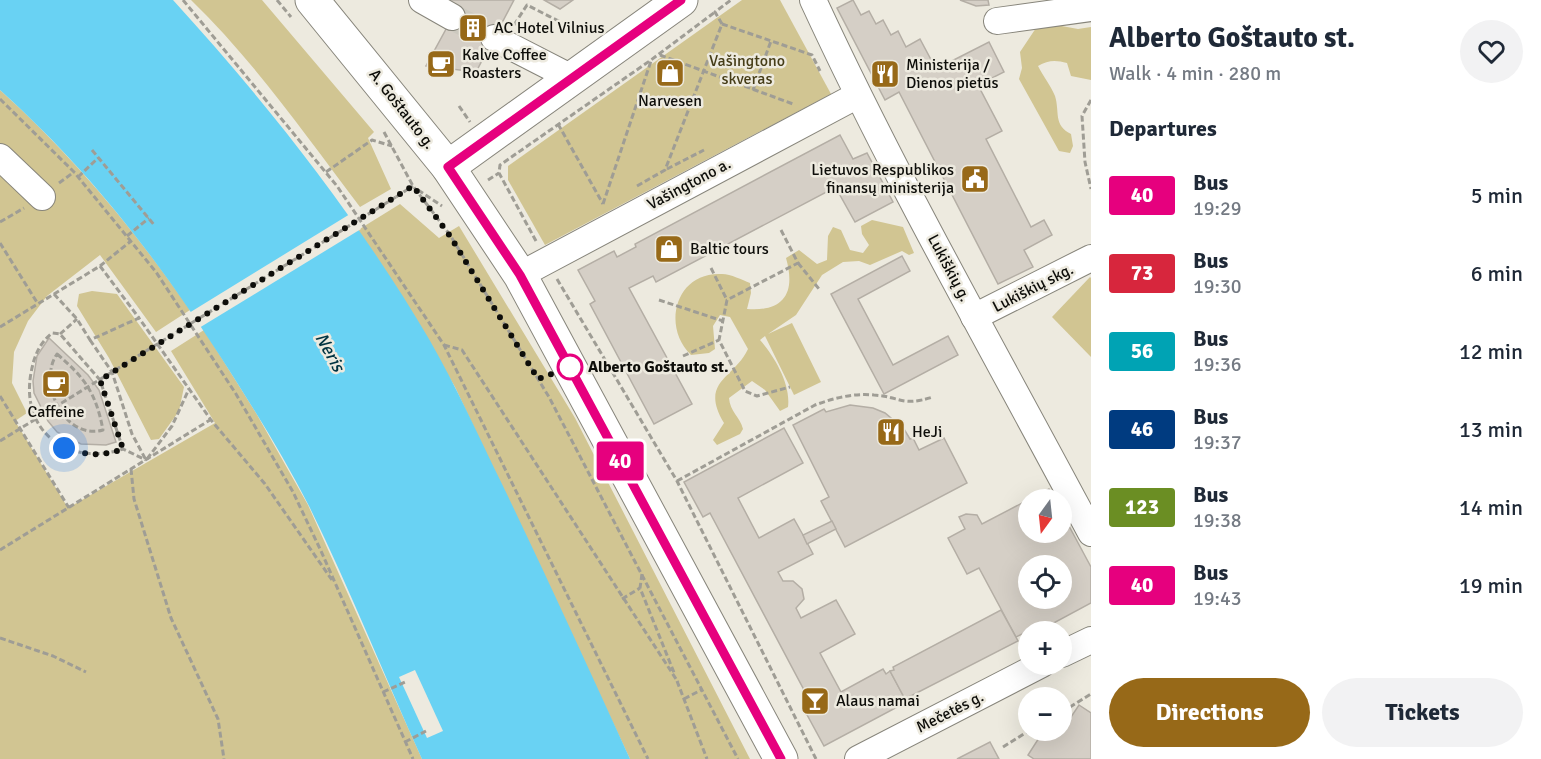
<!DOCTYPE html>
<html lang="en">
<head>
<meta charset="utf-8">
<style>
  body { margin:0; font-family:Signika,sans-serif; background:#f2f2f3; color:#1f2937; height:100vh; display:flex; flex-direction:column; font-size:22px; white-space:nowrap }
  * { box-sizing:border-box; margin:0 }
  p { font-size:20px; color:#747a83 }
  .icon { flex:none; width:33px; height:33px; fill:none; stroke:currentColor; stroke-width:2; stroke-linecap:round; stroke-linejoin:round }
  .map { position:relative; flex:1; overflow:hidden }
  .details { display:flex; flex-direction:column; background:#fff; width:450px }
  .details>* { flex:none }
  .badge { padding:0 12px; border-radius:4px; font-size:21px; line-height:39px }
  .needle { width:39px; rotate:195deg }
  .tools { position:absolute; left:1018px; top:489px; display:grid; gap:12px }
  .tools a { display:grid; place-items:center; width:54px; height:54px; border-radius:50%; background:#fff; box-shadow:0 6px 24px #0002; font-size:30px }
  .you { position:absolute; width:30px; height:30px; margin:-15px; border:4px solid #fff; border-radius:50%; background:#1a73e8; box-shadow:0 0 0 9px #1a73e833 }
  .map>.badge { position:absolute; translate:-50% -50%; box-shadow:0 0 0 3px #fff }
  h2 { padding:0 18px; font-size:22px; line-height:54px }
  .round { display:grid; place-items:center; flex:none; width:63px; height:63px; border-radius:32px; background:#f2f2f3 }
  .summary { display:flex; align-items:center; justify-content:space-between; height:102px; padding:0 18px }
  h1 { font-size:28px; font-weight:700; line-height:45px }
  .primary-button { display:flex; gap:12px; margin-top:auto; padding:12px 18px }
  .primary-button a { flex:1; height:69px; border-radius:36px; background:#976918; color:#fff; font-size:24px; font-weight:700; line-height:69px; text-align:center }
  .primary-button a+a { background:#f2f2f3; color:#1f2937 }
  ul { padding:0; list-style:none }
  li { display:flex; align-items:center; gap:18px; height:78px; padding:0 18px }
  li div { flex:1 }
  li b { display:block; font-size:22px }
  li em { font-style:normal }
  li .badge { min-width:66px; font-weight:700; text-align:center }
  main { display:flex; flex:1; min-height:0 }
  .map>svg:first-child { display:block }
  .green { fill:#d1c592 }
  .water { fill:#69d2f3 }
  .pier { fill:#edeadf }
  .building { fill:#d5cfc6; stroke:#b4aea5; stroke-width:1.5; fill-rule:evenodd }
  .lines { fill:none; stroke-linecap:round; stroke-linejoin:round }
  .minor-tunnel { stroke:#ccc9bf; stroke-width:26; stroke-dasharray:26 13; stroke-linecap:butt }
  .minor-casing { stroke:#87857b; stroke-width:28 }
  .major-casing { stroke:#87857b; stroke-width:35 }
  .path { stroke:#9f9d95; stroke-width:3; stroke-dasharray:6 3; stroke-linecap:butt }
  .minor { stroke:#fff; stroke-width:26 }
  .major { stroke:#fff; stroke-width:33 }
  .path-bridge { stroke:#9f9d95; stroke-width:3; stroke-dasharray:6 3; stroke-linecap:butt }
  .line-casing { stroke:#fff; stroke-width:14 }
  .line { stroke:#e6007e; stroke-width:9 }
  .walk { stroke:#0e0e0a; stroke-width:6; stroke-dasharray:0 10.8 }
  .stop-dot { fill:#fff; stroke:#e6007e; stroke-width:3 }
  .labels { text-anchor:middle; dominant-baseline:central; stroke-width:5; stroke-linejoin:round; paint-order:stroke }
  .poi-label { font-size:16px; fill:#0e0e0a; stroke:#edeadf; text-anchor:start }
  .park-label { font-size:16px; fill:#463d18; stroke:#edeadf }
  .street-label { font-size:16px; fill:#0e0e0a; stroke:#edeadf }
  .stop-label { font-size:16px; font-weight:bold; fill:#0e0e0a; stroke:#edeadf; text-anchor:start }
  .water-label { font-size:18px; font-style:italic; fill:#003442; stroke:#edeadf }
</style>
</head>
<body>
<main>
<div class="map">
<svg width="1091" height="759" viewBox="0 0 1091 759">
  <rect width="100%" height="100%" fill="#edeadf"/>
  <g class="green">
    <path d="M191,0h71l112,132 -6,6 23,51 -31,18c-53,-70 -105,-145 -169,-207z"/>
    <polygon points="742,0 780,0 831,94 545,245 508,180 508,166"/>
    <path d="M1045,23l33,6 13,-2v53l-20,-4 -4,-13c-11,-3 -19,-3 -29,3 5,10 13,20 17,30 5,16 -2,29 16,38l2,12 -3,7 -11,-2 -40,-72 3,-11 -2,-16 16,-24z"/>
    <path d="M0,90c73,66 134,139 190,220l-34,22 -56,-77 -53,41 -19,25 -14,31 -2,31 15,30 -12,8 53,87 147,-85 -44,-72 33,-21 52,83 52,92 114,254h-422z"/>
    <polygon points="400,204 439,238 459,226 575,418 750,759 630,759 455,387 400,293 358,230"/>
    <path d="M872,220l31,7 11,26 -5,2 -7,-4 -32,14 -11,-4 -16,1 -21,13 -26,40 -28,19 24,-11 29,59 -27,13 -29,-59 -5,4c14,16 31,44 28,67l-8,4 -15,-21 -13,-9 -23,17c1,14 11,19 14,31l-3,5 -23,11 -4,-5 11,-17c-25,-42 10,-44 24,-74l-18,-32 -10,-2 -7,11 2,23 -6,4 -18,2c-30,-29 -15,-84 31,-81 9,0 20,6 28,9l1,10 -4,16c37,3 49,-16 39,-51l13,-8 18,14 10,-4 1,-24 5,-9 8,3 9,20 13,3 6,-8 -7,-11 -1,-8z"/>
    <polygon points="1090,277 1091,278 1091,357 1052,317"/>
    <polygon points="92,291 117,294 184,387 179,411 159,439 151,440 109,358 77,306 79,294"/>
  </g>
  <path class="water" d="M0,0h173c95,104 184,217 256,339 27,47 49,96 73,145 44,91 86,183 128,275h-208c-38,-84 -72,-170 -113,-253 -24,-47 -52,-92 -80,-136 -69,-108 -134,-194 -229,-280z"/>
  <g class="pier">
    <polygon points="350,214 361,229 199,328 189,313"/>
    <polygon points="415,670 443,731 427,738 399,677"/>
  </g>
  <g class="building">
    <polygon points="446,0 514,0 476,72 426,66 458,7"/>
    <polygon points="544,0 573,0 560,9"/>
    <polygon points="853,0 861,15 869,11 876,24 883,20 891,35 898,31 906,47 920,39 936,69 989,42 1004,72 978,85 1002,131 986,139 1031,227 1044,220 1052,235 1024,250 1033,267 998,284 899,92 885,100 837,8"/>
    <polygon points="960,0 988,0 989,5 976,6"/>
    <polygon points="673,64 677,64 681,69 679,73 664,82 659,76"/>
    <polygon points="840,135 853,159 867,153 893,202 855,222 837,190 832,189 656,282 653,276 629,288 692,404 654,424 590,304 595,301 578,270 614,251 617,257 636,247 635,244"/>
    <polygon points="902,256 910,271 858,299 893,365 948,336 958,355 884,394 831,294"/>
    <polygon points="49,338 88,375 99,390 116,442 106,445 81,444 57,432 48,421 34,393 33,381 37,356"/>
    <polygon points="850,405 873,408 885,413 904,429 910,439 913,438 919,450 944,438 967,483 845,547 821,501 829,497 793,425 824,409 826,412"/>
    <polygon points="784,428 803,463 738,498 759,538 794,519 803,535 813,554 778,572 783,581 793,581 802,589 804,599 796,608 801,618 836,600 855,634 820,653 841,692 883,669 886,674 890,671 905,699 901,701 903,704 824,746 805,711 813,707 710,513 703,517 684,482"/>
    <path d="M1049,489l6,11h-26v32h33v-19l29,54v36l-54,29h-8l-1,4 -2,-4 -10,5 -37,-69 -12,6 -19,-36 17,-9 -6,-12 7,-3 11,1 5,9zM1029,566h33v32h-33z"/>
    <polygon points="832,521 836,529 807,544 803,535"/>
    <polygon points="1001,610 1018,641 905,699 890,671 894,670 893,667"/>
    <polygon points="1079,705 1091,713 1091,759 1034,759 1028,755 1044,730 1061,732"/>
    <polygon points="990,742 999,759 957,759"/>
  </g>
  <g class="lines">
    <polyline class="minor-tunnel" points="452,17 494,38"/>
    <g class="minor-casing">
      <g id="minor">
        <polyline points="422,0 452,17"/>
        <path d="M813,0c84,182 184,356 278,533"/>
        <polyline points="997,21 1091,8"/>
        <polyline points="494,38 572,78"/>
        <polyline points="0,157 42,197"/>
        <polyline points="520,275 858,95"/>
        <polyline points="974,317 1091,258"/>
        <polyline points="1062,654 1091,640"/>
        <polyline points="858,759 1042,664"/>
      </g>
    </g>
    <g class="major-casing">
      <g id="major">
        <polyline points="312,0 448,167 520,275 781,759"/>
        <polyline points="448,167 681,0"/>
      </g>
    </g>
    <g class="path">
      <polyline points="183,0 337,186 444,345 648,759"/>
      <polyline points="277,0 291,17"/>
      <polyline points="722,24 812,55 820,71"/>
      <polyline points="514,25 527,5 576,30"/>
      <polyline points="660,55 793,104"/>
      <polyline points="753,90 771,41"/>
      <polyline points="0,99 74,172 156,272 236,394 293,492 321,551 413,759"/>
      <polyline points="1091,100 1082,116 1085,162 1091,189"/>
      <polyline points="459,106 470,122"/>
      <polyline points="558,124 603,204"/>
      <polyline points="384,132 413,186 450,235 549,397 738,759"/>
      <polyline points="92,150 155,226"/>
      <polyline points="667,169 704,150"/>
      <polyline points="326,172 372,140 392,146"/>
      <polyline points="78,177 98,158"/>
      <polyline points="488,180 499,173"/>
      <polyline points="59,183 74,172"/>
      <polyline points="637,186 665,170 722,24 715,12 731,0"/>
      <polyline points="418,190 442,206"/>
      <polyline points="396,197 413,186"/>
      <polyline points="603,204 651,61"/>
      <polyline points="0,222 24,208"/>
      <polyline points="781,230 798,263 727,300 719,340 745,391 757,396 790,387"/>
      <polyline points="127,236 149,218"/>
      <polyline points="536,241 499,173 500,165 651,60 715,12"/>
      <polyline points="0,243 38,304"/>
      <polyline points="798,263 819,289"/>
      <polyline points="100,266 139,318"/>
      <polyline points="711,268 727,300"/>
      <polyline points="557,279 677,481 816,759"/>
      <polyline points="54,294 77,319 90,340 139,318 211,420 265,484 332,580"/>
      <polyline points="659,300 723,321"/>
      <polyline points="0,327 100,266 131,241"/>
      <polyline points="60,334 77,319"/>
      <polyline points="90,340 112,372 132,434 146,460"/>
      <polyline points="444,345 462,350 678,682"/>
      <path d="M57,354c28,24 39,39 46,76 -38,11 -66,-47 -46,-76z"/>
      <polyline points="683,356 719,340"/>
      <polyline points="0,396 69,508"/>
      <path d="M123,449l-23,-69 -40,-46 -8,-1c-13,11 -18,23 -21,40 -11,59 38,94 92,76l23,11"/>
      <polyline points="147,459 172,426 189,389"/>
      <polyline points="131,469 134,499 171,618 218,719 224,759"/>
      <path d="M677,481l138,-76c19,-7 38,-12 59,-10 28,2 27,12 59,2"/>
      <polyline points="0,550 210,420"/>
      <polyline points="642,574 640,588 675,675"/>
      <polyline points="622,599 640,588"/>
      <polyline points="0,638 53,656 86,672"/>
      <polyline points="677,681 707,759"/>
      <polyline points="383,692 405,682"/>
      <polyline points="684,699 701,690"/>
      <polyline points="1062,712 1091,694"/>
      <polyline points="405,742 426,731"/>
      <polyline points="1003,747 1030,730"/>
    </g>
    <use href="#minor" class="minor"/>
    <use href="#major" class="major"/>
    <polyline class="path-bridge" points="0,441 396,197"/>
  </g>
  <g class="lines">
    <g class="line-casing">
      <polyline id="line" points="681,0 448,167 520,275 781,759"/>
    </g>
    <use href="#line" class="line"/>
    <path class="walk" d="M64,448c22,7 36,9 59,1l-23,-69 313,-194 37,50 88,143 32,-12"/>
  </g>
  <defs>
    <g id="building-square" transform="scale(1.5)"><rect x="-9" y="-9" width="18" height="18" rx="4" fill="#976918" stroke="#edeadf"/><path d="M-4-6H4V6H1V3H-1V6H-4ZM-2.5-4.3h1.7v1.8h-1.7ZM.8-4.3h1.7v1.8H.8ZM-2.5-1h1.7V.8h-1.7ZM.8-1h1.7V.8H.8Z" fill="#fff"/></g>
    <g id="cafe-square" transform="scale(1.5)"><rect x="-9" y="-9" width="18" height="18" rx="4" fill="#976918" stroke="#edeadf"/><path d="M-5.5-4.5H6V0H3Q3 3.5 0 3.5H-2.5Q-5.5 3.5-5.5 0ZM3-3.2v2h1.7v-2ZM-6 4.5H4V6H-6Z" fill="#fff"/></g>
    <g id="shop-square" transform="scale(1.5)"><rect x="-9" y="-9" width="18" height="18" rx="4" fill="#976918" stroke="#edeadf"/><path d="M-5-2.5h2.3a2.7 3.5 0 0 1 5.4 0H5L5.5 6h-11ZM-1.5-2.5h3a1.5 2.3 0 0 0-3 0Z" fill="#fff"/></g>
    <g id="restaurant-square" transform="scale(1.5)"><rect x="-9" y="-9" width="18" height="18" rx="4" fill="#976918" stroke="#edeadf"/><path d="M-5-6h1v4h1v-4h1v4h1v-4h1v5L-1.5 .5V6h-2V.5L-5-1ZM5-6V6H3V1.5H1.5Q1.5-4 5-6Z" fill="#fff"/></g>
    <g id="civic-square" transform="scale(1.5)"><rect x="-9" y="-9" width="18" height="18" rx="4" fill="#976918" stroke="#edeadf"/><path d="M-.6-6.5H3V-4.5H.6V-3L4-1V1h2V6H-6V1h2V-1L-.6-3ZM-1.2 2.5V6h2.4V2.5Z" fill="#fff"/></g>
    <g id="bar-square" transform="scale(1.5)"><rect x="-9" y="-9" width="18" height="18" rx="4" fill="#976918" stroke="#edeadf"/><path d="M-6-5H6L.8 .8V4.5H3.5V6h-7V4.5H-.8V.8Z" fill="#fff"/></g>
  </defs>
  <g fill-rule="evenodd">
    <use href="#building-square" x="473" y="28"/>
    <use href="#cafe-square" x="441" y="64"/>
    <use href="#shop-square" x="670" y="73"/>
    <use href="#restaurant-square" x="885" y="74"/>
    <use href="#civic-square" x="975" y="179"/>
    <use href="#shop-square" x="669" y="249"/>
    <use href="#cafe-square" x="56" y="384"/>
    <use href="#restaurant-square" x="891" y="432"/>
    <use href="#bar-square" x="815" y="701"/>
  </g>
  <circle class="stop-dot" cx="570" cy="367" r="12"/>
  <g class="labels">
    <g class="poi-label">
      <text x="494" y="28">AC Hotel Vilnius</text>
      <text x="462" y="55">Kalve Coffee<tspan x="462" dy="18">Roasters</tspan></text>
      <text x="906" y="65">Ministerija /<tspan x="906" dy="18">Dienos pietūs</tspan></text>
      <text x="670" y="101" text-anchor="middle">Narvesen</text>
      <text x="954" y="170" text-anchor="end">Lietuvos Respublikos<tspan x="954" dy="18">finansų ministerija</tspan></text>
      <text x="690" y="249">Baltic tours</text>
      <text x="56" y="412" text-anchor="middle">Caffeine</text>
      <text x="912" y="432">HeJi</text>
      <text x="836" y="701">Alaus namai</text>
    </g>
    <g class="park-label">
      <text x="747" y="61">Vašingtono<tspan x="747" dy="18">skveras</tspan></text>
    </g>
    <g class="street-label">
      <text transform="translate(402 109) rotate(52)">A. Goštauto g.</text>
      <text transform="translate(689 184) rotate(-28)">Vašingtono a.</text>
      <text transform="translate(949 268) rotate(62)">Lukiškių g.</text>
      <text transform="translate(1033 288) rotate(-27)">Lukiškių skg.</text>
      <text transform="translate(950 712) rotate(-27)">Mečetės g.</text>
    </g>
    <g class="stop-label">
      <text x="588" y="367">Alberto Goštauto st.</text>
    </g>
    <g class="water-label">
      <text transform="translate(330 352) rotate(61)">Neris</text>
    </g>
  </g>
</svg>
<div class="tools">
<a><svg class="needle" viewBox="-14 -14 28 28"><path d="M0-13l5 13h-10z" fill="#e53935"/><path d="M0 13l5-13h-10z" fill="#747a83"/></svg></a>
<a><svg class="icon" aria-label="locate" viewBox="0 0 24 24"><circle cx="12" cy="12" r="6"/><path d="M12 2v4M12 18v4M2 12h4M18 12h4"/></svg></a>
<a>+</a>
<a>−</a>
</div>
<div class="you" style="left:64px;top:448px"></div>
<b class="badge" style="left:620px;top:461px;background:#e6007e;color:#fff">40</b>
</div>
<section class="details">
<div class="summary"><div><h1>Alberto Goštauto st.</h1><p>Walk · 4 min · 280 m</p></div><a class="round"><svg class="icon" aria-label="heart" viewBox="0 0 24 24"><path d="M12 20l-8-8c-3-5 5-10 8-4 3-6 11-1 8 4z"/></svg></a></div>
<h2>Departures</h2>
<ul>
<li><span class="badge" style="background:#e6007e;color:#fff">40</span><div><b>Bus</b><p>19:29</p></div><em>5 min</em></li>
<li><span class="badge" style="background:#d7263d;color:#fff">73</span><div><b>Bus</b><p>19:30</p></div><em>6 min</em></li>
<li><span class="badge" style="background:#00a3b4;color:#fff">56</span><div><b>Bus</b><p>19:36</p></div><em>12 min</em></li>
<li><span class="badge" style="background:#003b80;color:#fff">46</span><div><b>Bus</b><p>19:37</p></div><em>13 min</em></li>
<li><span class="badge" style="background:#6b8e23;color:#fff">123</span><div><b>Bus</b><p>19:38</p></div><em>14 min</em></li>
<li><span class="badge" style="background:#e6007e;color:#fff">40</span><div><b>Bus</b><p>19:43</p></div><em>19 min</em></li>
</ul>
<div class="primary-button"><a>Directions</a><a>Tickets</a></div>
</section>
</main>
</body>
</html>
